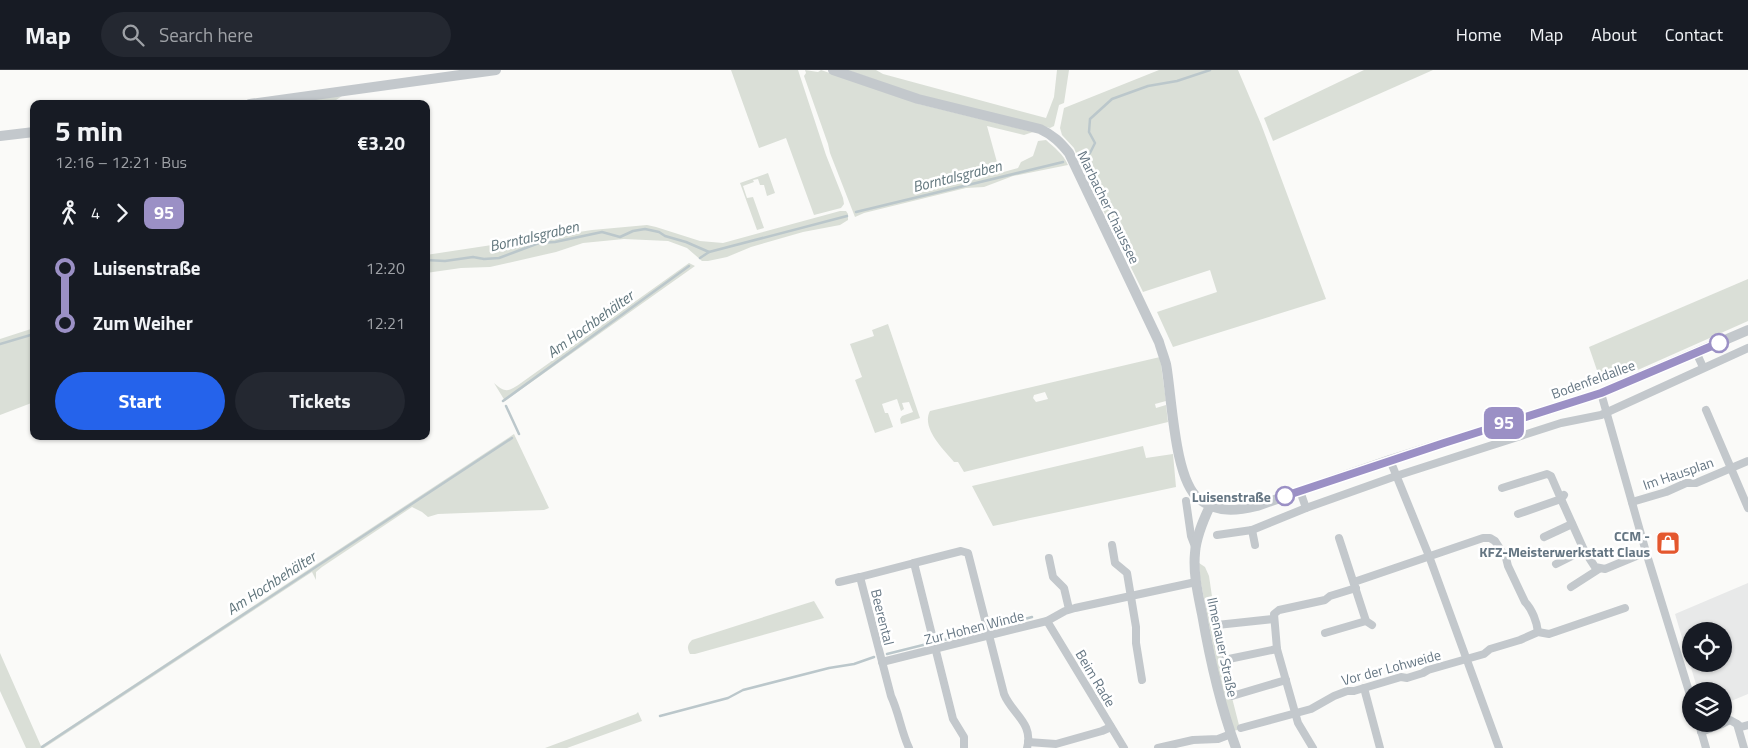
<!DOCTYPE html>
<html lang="en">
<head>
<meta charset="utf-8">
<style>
  body { margin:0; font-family:"Titillium Web",sans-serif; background:#242831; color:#f1f3f6; height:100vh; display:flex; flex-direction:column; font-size:19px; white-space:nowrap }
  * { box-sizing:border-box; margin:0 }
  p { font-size:16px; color:#9ea1a6 }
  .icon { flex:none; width:28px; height:28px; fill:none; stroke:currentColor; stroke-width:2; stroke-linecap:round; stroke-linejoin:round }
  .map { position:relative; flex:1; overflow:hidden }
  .sheet { position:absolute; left:30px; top:30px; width:400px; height:340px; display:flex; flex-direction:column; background:#171b24; border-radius:10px; box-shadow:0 1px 4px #0004 }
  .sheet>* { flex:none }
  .badge { padding:0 10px; border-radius:8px; font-size:18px; line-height:32px }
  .fabs { position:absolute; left:1682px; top:552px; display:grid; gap:10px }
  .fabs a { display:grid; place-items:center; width:50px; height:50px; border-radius:50%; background:#171b24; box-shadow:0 1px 4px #0004; font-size:25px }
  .map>.badge { position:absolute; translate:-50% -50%; box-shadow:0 0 0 2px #fff }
  .legs { display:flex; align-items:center; gap:8px; height:55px; padding:0 25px; font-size:16px }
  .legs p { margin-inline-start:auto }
  .overview { display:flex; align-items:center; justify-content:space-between; height:85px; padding:0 25px }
  h1 { font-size:28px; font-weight:700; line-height:38px }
  .primary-button { display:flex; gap:10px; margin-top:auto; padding:10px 25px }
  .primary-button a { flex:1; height:58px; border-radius:30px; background:#2563eb; color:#fff; font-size:20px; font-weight:700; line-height:58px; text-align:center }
  .primary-button a+a { background:#242831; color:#f1f3f6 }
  ul { padding:0 25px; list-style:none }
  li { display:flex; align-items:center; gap:18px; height:55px; font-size:19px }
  li i { display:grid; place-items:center; width:8px; height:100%; margin:0 6px; background:currentColor }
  li i::after { content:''; width:12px; height:12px; margin:-6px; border:4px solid; border-radius:50%; background:#171b24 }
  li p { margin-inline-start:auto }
  li:first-child i { background:linear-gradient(#0000 50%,currentColor 0) }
  li:last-child i { background:linear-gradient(currentColor 50%,#0000 0) }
  header { display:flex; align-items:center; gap:30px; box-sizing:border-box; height:70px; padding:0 25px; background:#171b24; border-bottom:1px solid #363941 }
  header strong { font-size:24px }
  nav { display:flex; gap:28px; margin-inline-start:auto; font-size:18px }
  .search { width:350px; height:45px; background:#242831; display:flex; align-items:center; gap:12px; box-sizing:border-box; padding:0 18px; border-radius:28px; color:#9ea1a6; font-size:19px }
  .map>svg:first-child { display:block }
  .built { fill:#e8e9e9; fill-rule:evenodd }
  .green { fill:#dadfd7; fill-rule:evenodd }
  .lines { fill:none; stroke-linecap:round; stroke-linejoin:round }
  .stream { stroke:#bbc7cb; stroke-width:2.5 }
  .minor { stroke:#c3c8cc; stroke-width:8 }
  .tertiary { stroke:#c3c8cc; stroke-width:10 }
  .line-1-casing { stroke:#fff; stroke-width:11 }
  .line-1 { stroke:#9b90c5; stroke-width:8 }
  .stop-1-dot { fill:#fff; stroke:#9b90c5; stroke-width:2.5 }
  .labels { text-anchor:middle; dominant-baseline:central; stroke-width:5; stroke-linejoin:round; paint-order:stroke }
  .street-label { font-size:14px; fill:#657683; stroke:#fff }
  .stop-label { font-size:14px; font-weight:bold; fill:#657683; stroke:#fff; text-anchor:end }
  .poi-label { font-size:14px; font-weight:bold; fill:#657683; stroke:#fff; text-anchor:end }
  .water-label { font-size:15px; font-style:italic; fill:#60757c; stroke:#fff }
</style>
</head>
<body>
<header>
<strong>Map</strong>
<div class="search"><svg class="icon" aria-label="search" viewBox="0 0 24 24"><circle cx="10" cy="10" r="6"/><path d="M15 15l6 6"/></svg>Search here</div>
<nav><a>Home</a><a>Map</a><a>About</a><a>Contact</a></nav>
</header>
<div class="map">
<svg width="1748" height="678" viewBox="0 0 1748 678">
  <rect width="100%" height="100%" fill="#fafaf8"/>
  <path class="built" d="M1748,513v111l-24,10v-13h-26l-23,-77zM1691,561h33v33h-33z"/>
  <g class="green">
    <polygon points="731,0 798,0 826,85 843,128 844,134 841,138 814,145 786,68 759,78"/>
    <path d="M805,0l13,2 3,-2 98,34 114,28 -9,3 -37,-9 13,47 18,-5 3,-6 12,-6 5,-15 8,-1c9,8 17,14 22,25l-55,11 -29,11 -18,1 -102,25 -9,4 -25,-64 -2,-9 -24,-68 2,-3z"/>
    <polygon points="847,0 876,0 883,4 1046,48 1054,27 1057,0 1069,0 1064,33 1059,35 1054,56 1050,58 919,25"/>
    <polygon points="1159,0 1238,0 1261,54 1326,229 1173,277 1157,242 1217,222 1210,200 1143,222 1108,151 1096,124 1084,103 1074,78 1062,65 1060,58 1064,38"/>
    <polygon points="1364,0 1433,0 1273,71 1264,48"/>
    <polygon points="342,26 336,30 335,34 269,34"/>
    <polygon points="768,103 775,123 767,126 764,115 760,115 758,109 753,110 754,112 743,116 747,128 753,127 764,158 757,160 740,113"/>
    <polygon points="840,141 846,141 848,144 848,150 840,155 803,162 751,177 727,187 708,191 702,191 687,178 668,171 624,169 583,173 556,182 490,197 461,198 426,203 426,185 592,160 647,155 656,157 700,171 723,173"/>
    <path d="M689,193l6,3 -190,135 -11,-18c12,11 15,8 27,0z"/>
    <polygon points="1748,209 1748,251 1640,299 1601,312 1589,277"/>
    <polygon points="888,254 920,348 901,354 900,349 902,346 913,342 909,332 902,333 904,339 901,341 897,329 882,334 885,343 888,343 893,357 875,363 855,310 862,307 850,274 874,266 872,260"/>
    <polygon points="34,258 34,332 0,345 0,269"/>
    <path d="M1160,287l6,44 -11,3 1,4 10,-3 2,17 -204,50 -6,-10h-4c-11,-13 -33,-34 -24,-51zM1045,322l3,7 -12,3 -3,-4 1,-3z"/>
    <polygon points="514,364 549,438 544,440 438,444 428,447 422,442 412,437 322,497 316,502 316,510 312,502 44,678 26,678 0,621 0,583 41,676"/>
    <polygon points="1143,376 1146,388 1173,384 1176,417 993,456 972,416"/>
    <polygon points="1199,493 1205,497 1209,506 1220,581 1240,659 1234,661 1222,623 1200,508"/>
    <path d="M814,531l10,17 -129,36h-5c-3,-6 -3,-9 2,-14z"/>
    <polygon points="638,642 642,651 567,678 545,678 636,644"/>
  </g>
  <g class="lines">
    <g class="stream">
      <polyline points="1079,90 1090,83 1095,73 1089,62 1090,49 1112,29 1148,16 1177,11 1210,0"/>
      <polyline points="856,142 1063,92"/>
      <polyline points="700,188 709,182"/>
      <polyline points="426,190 445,191 473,187 484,189 499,188 539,173 555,172 602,162 620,167 633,161 645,159 659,162 665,166 686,172 709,182 847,146"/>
      <polyline points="0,274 34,264"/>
      <polyline points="503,331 689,196"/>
      <polyline points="506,336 519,364"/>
      <polyline points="992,558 1032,547"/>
      <polyline points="940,571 980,561"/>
      <polyline points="887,584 927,574"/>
      <polyline points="660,646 728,628 743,620 829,598 854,594 874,587"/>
      <polyline points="42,677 512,368"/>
    </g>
    <g class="minor">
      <polyline points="1696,282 1703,297"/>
      <polyline points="1601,323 1646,482 1691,628"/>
      <polyline points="1706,340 1748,438"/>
      <polyline points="1390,390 1429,486 1499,678"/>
      <polyline points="1502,418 1547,404 1551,406 1561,429 1518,444"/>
      <polyline points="1300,421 1306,438"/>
      <polyline points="1564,425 1561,429 1584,480 1595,497 1605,499 1646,482"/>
      <polyline points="1186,431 1191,466 1196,479"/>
      <polyline points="1632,432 1666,422 1686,413 1696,413 1748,391"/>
      <polyline points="1252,460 1255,475"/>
      <polyline points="1217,465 1252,460 1306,438 1396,406 1561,353 1601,345 1748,278"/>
      <polyline points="1544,467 1572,454"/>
      <polyline points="1339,468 1366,551 1372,555"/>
      <polyline points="1112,475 1115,493 1127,503 1136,557 1136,573 1142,610"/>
      <polyline points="1049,488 1053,507 1064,518 1069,539"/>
      <path d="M914,493l47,-12 7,2 36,141c8,20 30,29 23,54"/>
      <polyline points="1556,494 1584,480"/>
      <polyline points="860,507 914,493 953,649 964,667 964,678"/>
      <path d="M839,512l21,-5 31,119c8,17 10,35 18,52"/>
      <path d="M1354,512l129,-44h7l5,3 11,17 2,8 17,36c7,7 12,20 13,30"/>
      <polyline points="1571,517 1599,499"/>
      <polyline points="1047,551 1124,678"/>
      <polyline points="1217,555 1273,549"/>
      <polyline points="1325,563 1366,551"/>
      <polyline points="1224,590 1277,579"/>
      <polyline points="882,592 1047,551 1065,541 1075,538 1196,512"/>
      <polyline points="1364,618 1380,678"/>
      <polyline points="1232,626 1286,610"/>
      <polyline points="1724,653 1730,650 1737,654 1744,678"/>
      <polyline points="1699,654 1706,678"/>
      <polyline points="1737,654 1741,657 1748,655"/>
      <polyline points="1241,658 1311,639 1334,626 1347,621 1354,621 1401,607 1407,608 1423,603 1428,600 1484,584 1490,579 1520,570 1538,562 1549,564 1625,538"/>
      <polyline points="1701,662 1722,654"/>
      <polyline points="1028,672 1056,674 1102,661 1111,657"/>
      <polyline points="1158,678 1193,670 1218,669 1231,664"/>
      <polyline points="1313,678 1298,653 1277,579 1274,544 1279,540 1325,530 1330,526 1356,518"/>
    </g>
    <g class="tertiary">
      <path d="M833,0l85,29 122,30c13,6 20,13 29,24l90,189c2,7 5,15 7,22 6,32 8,116 33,135 19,14 37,12 58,7l133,-46 211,-67 147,-63"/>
      <polyline points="250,34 496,0"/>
      <polyline points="0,66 34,62"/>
      <path d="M1210,436c-7,15 -14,31 -15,47 -2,21 3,41 7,61 8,46 18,91 34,134"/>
    </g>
  </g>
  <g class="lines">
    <g class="line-1-casing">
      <polyline id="line-1" points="1285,426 1444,373 1601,323 1719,273"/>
    </g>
    <use href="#line-1" class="line-1"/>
  </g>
  <defs>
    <g id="shop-square" transform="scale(1.25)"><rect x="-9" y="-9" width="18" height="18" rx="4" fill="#e4572e" stroke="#fff"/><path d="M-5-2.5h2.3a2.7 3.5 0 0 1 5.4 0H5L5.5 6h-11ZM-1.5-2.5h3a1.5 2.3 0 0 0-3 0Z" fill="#fff"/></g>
  </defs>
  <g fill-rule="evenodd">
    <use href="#shop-square" x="1668" y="473"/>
  </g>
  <g class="stop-1-dot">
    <circle cx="1719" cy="273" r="9"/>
    <circle cx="1285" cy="426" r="9"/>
  </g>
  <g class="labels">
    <g class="street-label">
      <text transform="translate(1109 137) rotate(64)">Marbacher Chaussee</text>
      <text transform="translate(1593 309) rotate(-20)">Bodenfeldallee</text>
      <text transform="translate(1678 403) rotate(-19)">Im Hausplan</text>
      <text transform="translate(883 547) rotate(76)">Beerental</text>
      <text transform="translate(974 557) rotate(-14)">Zur Hohen Winde</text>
      <text transform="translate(1223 577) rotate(78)">Ilmenauer Straße</text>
      <text transform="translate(1391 597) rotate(-15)">Vor der Lohweide</text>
      <text transform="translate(1096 608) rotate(59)">Beim Rade</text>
    </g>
    <g class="stop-label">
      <text x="1271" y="426">Luisenstraße</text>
    </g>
    <g class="poi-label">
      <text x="1650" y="465">CCM -<tspan x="1650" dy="16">KFZ-Meisterwerkstatt Claus</tspan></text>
    </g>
    <g class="water-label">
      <text transform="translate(957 106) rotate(-14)">Borntalsgraben</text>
      <text transform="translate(534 166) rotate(-13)">Borntalsgraben</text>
      <text transform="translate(590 254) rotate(-36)">Am Hochbehälter</text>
      <text transform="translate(271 513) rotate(-33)">Am Hochbehälter</text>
    </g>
  </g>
</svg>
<div class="fabs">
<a><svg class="icon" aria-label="locate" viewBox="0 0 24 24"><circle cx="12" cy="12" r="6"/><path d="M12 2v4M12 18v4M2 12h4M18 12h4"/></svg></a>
<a><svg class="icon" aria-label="layers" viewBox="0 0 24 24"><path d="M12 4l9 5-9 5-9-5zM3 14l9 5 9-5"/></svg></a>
</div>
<b class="badge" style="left:1504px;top:353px;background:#9b90c5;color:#fff">95</b>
<section class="sheet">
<div class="overview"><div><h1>5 min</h1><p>12:16 – 12:21 · Bus</p></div><b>€3.20</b></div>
<div class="legs"><svg class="icon" aria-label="walk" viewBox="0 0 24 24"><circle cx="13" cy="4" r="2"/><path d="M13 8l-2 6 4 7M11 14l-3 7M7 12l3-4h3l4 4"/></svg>4<svg class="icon" aria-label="forward" viewBox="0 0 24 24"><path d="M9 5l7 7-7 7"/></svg><b class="badge" style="background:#9b90c5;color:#fff">95</b></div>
<ul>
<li><i style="color:#9b90c5"></i><b>Luisenstraße</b><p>12:20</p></li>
<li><i style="color:#9b90c5"></i><b>Zum Weiher</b><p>12:21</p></li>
</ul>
<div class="primary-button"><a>Start</a><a>Tickets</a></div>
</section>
</div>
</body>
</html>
